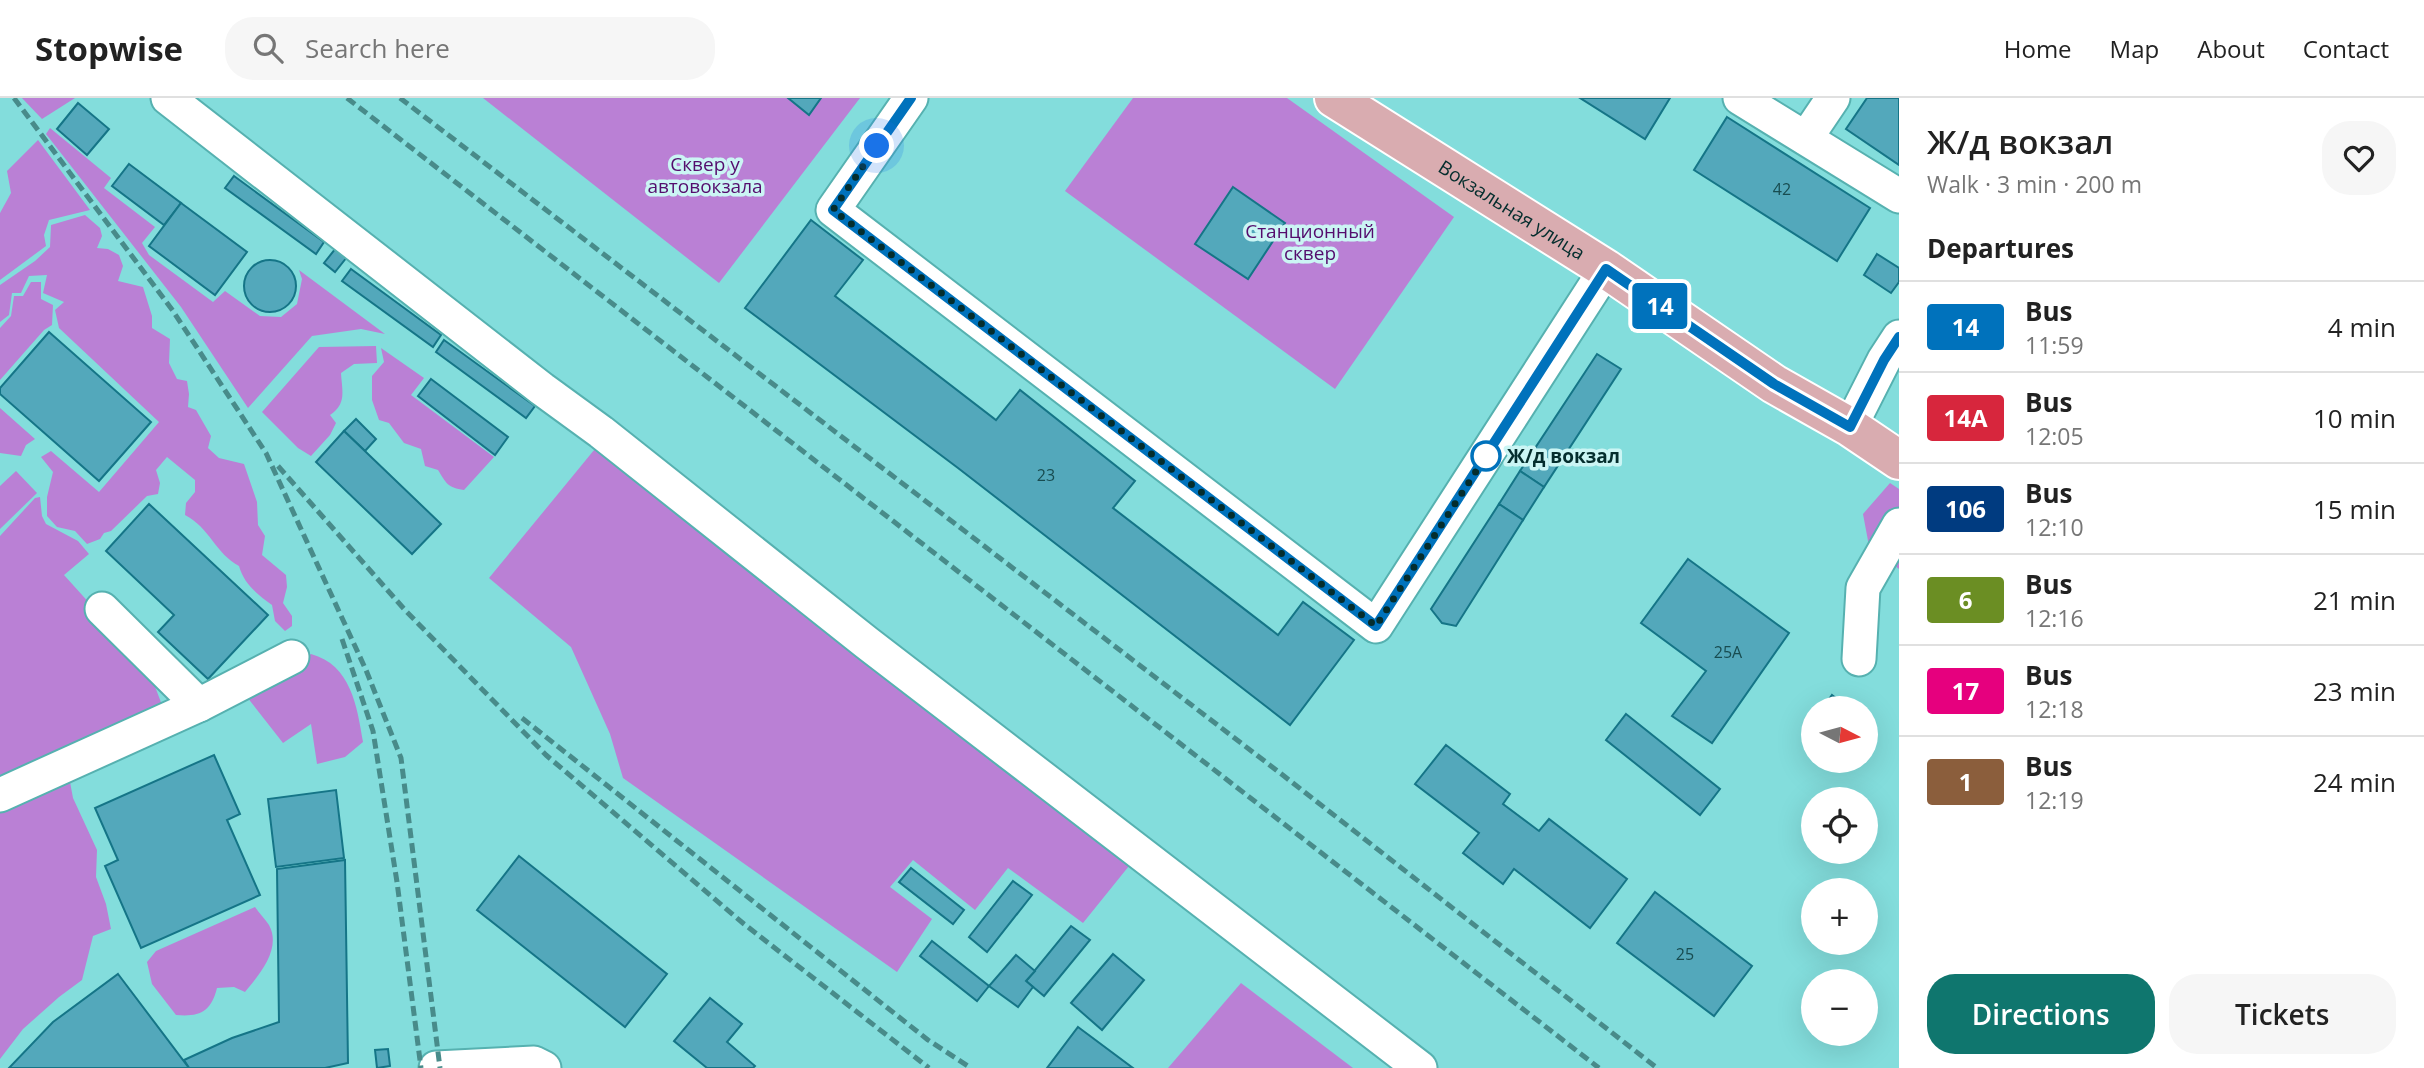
<!DOCTYPE html>
<html lang="en">
<head>
<meta charset="utf-8">
<style>
  body { margin:0; font-family:"Open Sans",sans-serif; background:#f6f6f6; color:#222; height:100vh; display:flex; flex-direction:column; font-size:26px; white-space:nowrap }
  * { box-sizing:border-box; margin:0 }
  p { font-size:23px; color:#767676 }
  .icon { flex:none; width:38px; height:38px; fill:none; stroke:currentColor; stroke-width:2; stroke-linecap:round; stroke-linejoin:round }
  .map { position:relative; flex:1; overflow:hidden }
  .sheet { display:flex; flex-direction:column; background:#fff; width:525px }
  .sheet>* { flex:none }
  .badge { padding:0 14px; border-radius:5px; font-size:24px; line-height:46px }
  .needle { width:46px; rotate:96deg }
  .controls { position:absolute; left:1801px; top:598px; display:grid; gap:14px }
  .controls a { display:grid; place-items:center; width:77px; height:77px; border-radius:50%; background:#fff; box-shadow:0 7px 28px #0002; font-size:35px }
  .you { position:absolute; width:35px; height:35px; margin:-18px; border:5px solid #fff; border-radius:50%; background:#1a73e8; box-shadow:0 0 0 10px #1a73e833 }
  .map>.badge { position:absolute; translate:-50% -50%; box-shadow:0 0 0 4px #fff }
  h2 { padding:0 28px; font-size:26px; line-height:63px }
  .round { display:grid; place-items:center; flex:none; width:74px; height:74px; border-radius:28px; background:#f6f6f6 }
  .overview { display:flex; align-items:center; justify-content:space-between; height:119px; padding:0 28px }
  h1 { font-size:33px; font-weight:600; line-height:52px }
  .button { display:flex; gap:14px; margin-top:auto; padding:14px 28px }
  .button a { flex:1; height:80px; border-radius:28px; background:#0f766e; color:#fff; font-size:28px; font-weight:600; line-height:80px; text-align:center }
  .button a+a { background:#f6f6f6; color:#222 }
  ul { padding:0; list-style:none }
  li { display:flex; align-items:center; gap:21px; height:91px; padding:0 28px; border-top:2px solid #e0e0e0 }
  li div { flex:1 }
  li b { display:block; font-size:26px }
  li em { font-style:normal }
  li .badge { min-width:77px; font-weight:700; text-align:center }
  header { display:flex; align-items:center; gap:42px; box-sizing:border-box; height:98px; padding:0 35px; background:#fff; border-bottom:2px solid #e0e0e0 }
  header strong { font-size:33px }
  nav { display:flex; gap:38px; margin-inline-start:auto; font-size:24px }
  .search { width:490px; height:63px; background:#f6f6f6; display:flex; align-items:center; gap:18px; box-sizing:border-box; padding:0 24px; border-radius:28px; color:#767676; font-size:26px }
  main { display:flex; flex:1; min-height:0 }
  .map>svg:first-child { display:block }
  .green { fill:#ba80d5 }
  .building { fill:#53a8bb; stroke:#157587; stroke-width:2 }
  .lines { fill:none; stroke-linecap:round; stroke-linejoin:round }
  .minor-casing { stroke:#56b1b0; stroke-width:37 }
  .major-casing { stroke:#fff; stroke-width:42 }
  .minor { stroke:#fff; stroke-width:33 }
  .major { stroke:#d9acb0; stroke-width:38 }
  .rail { stroke:#488b8a; stroke-width:5; stroke-dasharray:10 5; stroke-linecap:butt }
  .line-casing { stroke:#fff; stroke-width:16 }
  .line { stroke:#0072bc; stroke-width:10 }
  .walk { stroke:#042d2d; stroke-width:7; stroke-dasharray:0 12.6 }
  .stop-dot { fill:#fff; stroke:#0072bc; stroke-width:3.5 }
  .labels { text-anchor:middle; dominant-baseline:central; stroke-width:7; stroke-linejoin:round; paint-order:stroke }
  .number-label { font-size:16px; fill:#184c50 }
  .park-label { font-size:19px; fill:#540d6d; stroke:#cbf5f4 }
  .street-label { font-size:19px; fill:#042d2d; stroke:#cbf5f4 }
  .stop-label { font-size:19px; font-weight:bold; fill:#042d2d; stroke:#cbf5f4; text-anchor:start }
</style>
</head>
<body>
<header>
<strong>Stopwise</strong>
<div class="search"><svg class="icon" aria-label="search" viewBox="0 0 24 24"><circle cx="10" cy="10" r="6"/><path d="M15 15l6 6"/></svg>Search here</div>
<nav><a>Home</a><a>Map</a><a>About</a><a>Contact</a></nav>
</header>
<main>
<div class="map">
<svg width="1899" height="970" viewBox="0 0 1899 970">
  <rect width="100%" height="100%" fill="#83dddc"/>
  <g class="green">
    <polygon points="22,0 75,0 42,21"/>
    <polygon points="483,0 860,0 719,185"/>
    <polygon points="1133,0 1287,0 1454,119 1335,291 1065,93"/>
    <polygon points="50,30 111,80 104,90 155,129 142,145 149,157 213,204 225,193 260,218 281,219 297,206 302,181 299,172 385,236 361,231 312,238 248,310 181,209 46,36"/>
    <polygon points="38,42 90,112 49,122 44,137 46,148 0,182 0,115 11,95 7,73"/>
    <path d="M85,117l15,13 2,8 -5,12 11,1 11,6 4,11 -5,15 25,6 9,29v12l18,11 -1,24 8,16 10,2 2,13 -1,13 8,3 15,26 -3,12 11,10 25,6 13,38 1,23 7,11 -3,19 24,20 1,12 -4,16 9,13v10l-7,5 -10,-10 -3,-16c-15,-11 -28,-21 -33,-39 -23,-12 -30,-39 -54,-51l1,-12 9,-11v-12l-28,-23 -11,13 4,13 -2,11 -11,2 -36,35 -7,2 -4,6 -13,5 -12,-13 -18,-4 -10,-11v-19l6,-25 -12,-15 10,-6 48,41 60,-70 -100,-94 -4,-18 9,-8 -21,-9 4,-18 -18,1 -8,17h-9l-3,22 -9,7v-37l35,-24 15,-14 1,-22z"/>
    <polygon points="31,184 41,184 41,201 53,207 52,227 44,232 0,282 0,230 11,218 14,198 23,198"/>
    <path d="M376,248l1,17 -23,1 -13,9c1,18 6,31 -11,42l6,8 -6,12 -19,21 -13,-8 -36,-36 57,-65z"/>
    <path d="M381,250l43,30 -13,17 83,62 -30,33c-16,-2 -18,-7 -26,-20l-13,-4 -4,-17 -17,-6 -15,-20 -10,-3 -7,-20v-24l12,-14z"/>
    <polygon points="0,310 35,341 26,347 21,358 0,355"/>
    <polygon points="599,346 1133,763 1083,825 1008,770 975,812 913,762 890,789 932,821 897,874 623,680 610,636 571,549 489,480"/>
    <polygon points="16,373 37,395 0,431 0,388"/>
    <polygon points="1890,385 1899,391 1899,471 1869,448 1863,416"/>
    <polygon points="40,399 42,418 46,426 78,443 89,456 64,477 148,570 162,607 0,680 0,438 35,400"/>
    <path d="M311,556c40,11 46,52 52,88l-18,15 -28,7 -6,-40 -28,19 -36,-46z"/>
    <polygon points="70,684 73,700 97,752 96,779 106,806 111,831 93,838 82,882 59,899 23,931 0,961 0,712"/>
    <path d="M255,809c4,6 10,12 14,18 13,24 -10,50 -24,67l-11,-5 -17,1c-6,24 -17,29 -41,27l-24,-31 -5,-22 9,-11z"/>
    <polygon points="1241,885 1353,970 1168,970"/>
  </g>
  <g class="building">
    <polygon points="788,0 821,0 809,17"/>
    <polygon points="1580,0 1670,0 1645,41"/>
    <polygon points="1867,0 1899,0 1899,67 1846,31"/>
    <polygon points="78,5 109,31 87,57 57,31"/>
    <polygon points="1727,19 1870,110 1837,163 1694,72"/>
    <polygon points="129,66 181,105 164,127 112,88"/>
    <polygon points="234,78 324,144 316,156 225,90"/>
    <polygon points="1233,89 1285,125 1248,181 1195,146"/>
    <polygon points="181,105 247,154 215,197 149,148"/>
    <polygon points="811,122 863,162 835,198 996,322 1020,292 1135,383 1113,410 1278,537 1303,504 1354,542 1290,627 958,370 745,210"/>
    <polygon points="336,150 347,159 335,174 324,165"/>
    <polygon points="1877,156 1899,170 1899,184 1891,195 1864,177"/>
    <circle cx="270" cy="188" r="26"/>
    <polygon points="351,171 441,237 433,249 342,183"/>
    <polygon points="49,234 151,324 99,383 0,296 0,290"/>
    <polygon points="444,242 535,308 526,320 436,254"/>
    <polygon points="1597,256 1621,271 1544,389 1520,373"/>
    <polygon points="431,281 508,339 495,357 418,298"/>
    <polygon points="356,321 376,341 365,353 344,333"/>
    <polygon points="344,333 441,426 412,456 316,364"/>
    <polygon points="1520,373 1544,389 1523,422 1499,406"/>
    <polygon points="149,406 268,517 208,581 158,534 174,517 106,453"/>
    <polygon points="1499,406 1523,422 1456,528 1442,525 1431,511"/>
    <polygon points="1688,461 1789,535 1712,645 1672,618 1706,573 1641,525"/>
    <polygon points="1832,597 1848,609 1846,611 1822,611"/>
    <polygon points="1626,616 1720,691 1700,717 1606,642"/>
    <polygon points="1446,647 1510,696 1503,706 1539,733 1549,721 1627,781 1590,830 1514,771 1503,786 1463,755 1479,735 1415,686"/>
    <polygon points="214,657 240,716 227,722 260,797 141,850 105,768 118,762 95,710"/>
    <polygon points="336,692 344,760 276,769 268,701"/>
    <polygon points="519,758 667,876 625,929 477,812"/>
    <polygon points="345,762 348,965 325,970 189,970 184,962 232,940 279,924 277,771"/>
    <polygon points="911,770 964,812 953,826 899,784"/>
    <polygon points="1013,783 1032,797 987,854 969,839"/>
    <polygon points="1655,794 1752,868 1714,918 1617,845"/>
    <polygon points="1071,828 1090,842 1044,898 1026,883"/>
    <polygon points="932,843 989,888 977,903 920,858"/>
    <polygon points="1113,856 1144,882 1102,932 1071,905"/>
    <polygon points="1016,857 1035,873 1026,883 1033,889 1018,909 989,888"/>
    <polygon points="118,876 189,970 9,970 53,924"/>
    <polygon points="710,900 742,926 727,944 755,968 753,970 707,970 674,943"/>
    <polygon points="1078,929 1133,970 1047,970"/>
    <polygon points="388,951 390,968 377,970 375,952"/>
  </g>
  <g class="lines">
    <g class="minor-casing">
      <g id="minor">
        <polyline points="168,0 542,291 601,334 867,545 1420,970"/>
        <polyline points="911,0 833,112 1376,528 1606,171"/>
        <polyline points="1740,0 1899,98"/>
        <polyline points="1806,40 1833,0"/>
        <polyline points="1850,329 1884,262 1899,239"/>
        <polyline points="102,511 199,607"/>
        <polyline points="1859,561 1863,490 1899,427"/>
        <polyline points="0,697 199,607 292,559"/>
        <polyline points="436,970 534,965 544,970"/>
      </g>
    </g>
    <g class="major-casing">
      <g id="major">
        <path id="s1" d="M1334,0l272,171 168,115 76,43 49,33"/>
      </g>
    </g>
    <use href="#minor" class="minor"/>
    <use href="#major" class="major"/>
    <g class="rail">
      <polyline points="14,0 173,213 266,355 366,572 401,660 440,970"/>
      <polyline points="347,0 1599,970"/>
      <polyline points="400,0 1284,678 1657,970"/>
      <polyline points="278,368 405,512 546,657 744,826 929,970"/>
      <polyline points="342,541 373,633 397,784 421,970"/>
      <polyline points="522,620 928,942 971,970"/>
    </g>
  </g>
  <g class="lines">
    <g class="line-casing">
      <polyline id="line" points="911,0 833,112 1376,528 1606,171 1774,286 1850,329 1884,262 1899,239"/>
    </g>
    <use href="#line" class="line"/>
    <polyline class="walk" points="877,48 833,112 1376,528 1486,358"/>
  </g>
  <circle class="stop-dot" cx="1486" cy="358" r="14"/>
  <g class="labels">
    <g class="number-label">
      <text x="1782" y="91">42</text>
      <text x="1046" y="377">23</text>
      <text x="1728" y="554">25А</text>
      <text x="1685" y="856">25</text>
    </g>
    <g class="park-label">
      <text x="705" y="66">Сквер у<tspan x="705" dy="22">автовокзала</tspan></text>
      <text x="1310" y="133">Станционный<tspan x="1310" dy="22">сквер</tspan></text>
    </g>
    <g class="street-label">
      <text stroke="none"><textPath href="#s1" startOffset="210">Вокзальная улица</textPath></text>
    </g>
    <g class="stop-label">
      <text x="1507" y="358">Ж/д вокзал</text>
    </g>
  </g>
</svg>
<div class="controls">
<a><svg class="needle" viewBox="-14 -14 28 28"><path d="M0-13l5 13h-10z" fill="#e53935"/><path d="M0 13l5-13h-10z" fill="#767676"/></svg></a>
<a><svg class="icon" aria-label="locate" viewBox="0 0 24 24"><circle cx="12" cy="12" r="6"/><path d="M12 2v4M12 18v4M2 12h4M18 12h4"/></svg></a>
<a>+</a>
<a>−</a>
</div>
<div class="you" style="left:877px;top:48px"></div>
<b class="badge" style="left:1660px;top:208px;background:#0072bc;color:#fff">14</b>
</div>
<section class="sheet">
<div class="overview"><div><h1>Ж/д вокзал</h1><p>Walk · 3 min · 200 m</p></div><a class="round"><svg class="icon" aria-label="heart" viewBox="0 0 24 24"><path d="M12 20l-8-8c-3-5 5-10 8-4 3-6 11-1 8 4z"/></svg></a></div>
<h2>Departures</h2>
<ul>
<li><span class="badge" style="background:#0072bc;color:#fff">14</span><div><b>Bus</b><p>11:59</p></div><em>4 min</em></li>
<li><span class="badge" style="background:#d7263d;color:#fff">14А</span><div><b>Bus</b><p>12:05</p></div><em>10 min</em></li>
<li><span class="badge" style="background:#003b80;color:#fff">106</span><div><b>Bus</b><p>12:10</p></div><em>15 min</em></li>
<li><span class="badge" style="background:#6b8e23;color:#fff">6</span><div><b>Bus</b><p>12:16</p></div><em>21 min</em></li>
<li><span class="badge" style="background:#e6007e;color:#fff">17</span><div><b>Bus</b><p>12:18</p></div><em>23 min</em></li>
<li><span class="badge" style="background:#8b5e3c;color:#fff">1</span><div><b>Bus</b><p>12:19</p></div><em>24 min</em></li>
</ul>
<div class="button"><a>Directions</a><a>Tickets</a></div>
</section>
</main>
</body>
</html>
